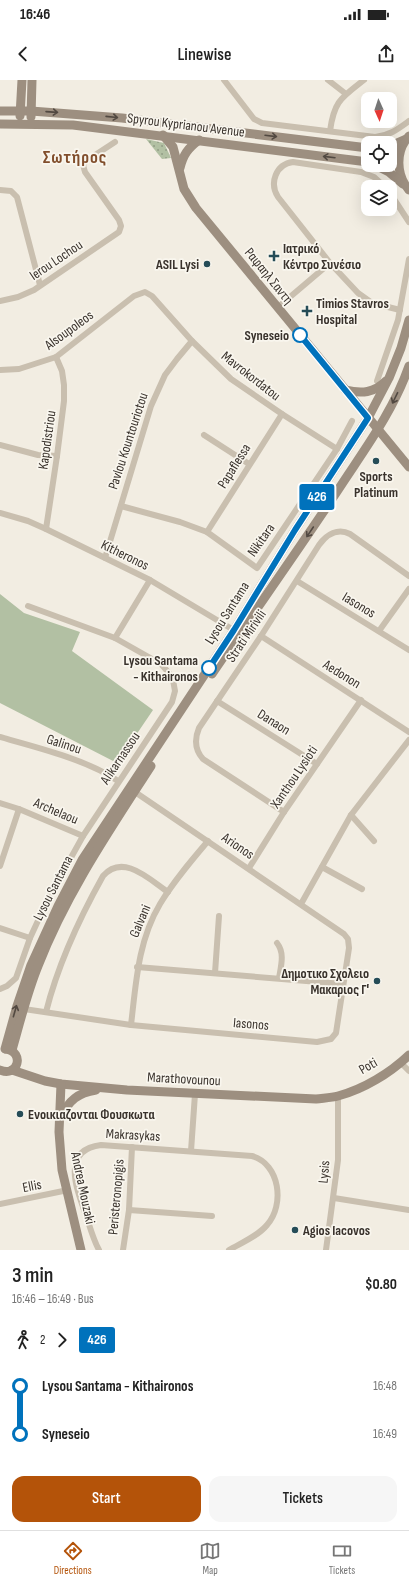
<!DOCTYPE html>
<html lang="en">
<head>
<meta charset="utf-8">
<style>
  body { margin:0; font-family:"Sofia Sans Condensed",sans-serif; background:#f6f6f6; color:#222; height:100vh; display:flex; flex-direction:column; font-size:15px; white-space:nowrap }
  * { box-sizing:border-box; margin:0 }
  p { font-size:13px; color:#767676 }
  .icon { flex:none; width:22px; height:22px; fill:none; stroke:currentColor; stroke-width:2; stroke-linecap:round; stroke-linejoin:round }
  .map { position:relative; height:1170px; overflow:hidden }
  .details { display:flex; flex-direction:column; background:#fff; flex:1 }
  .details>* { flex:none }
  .badge { padding:0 8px; border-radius:3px; font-size:14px; line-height:26px }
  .needle { width:26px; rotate:177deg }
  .buttons { position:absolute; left:361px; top:12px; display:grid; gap:8px }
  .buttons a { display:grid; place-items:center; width:36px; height:36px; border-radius:8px; background:#fff; box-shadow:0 4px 16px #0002; font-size:20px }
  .map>.badge { position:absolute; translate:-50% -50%; box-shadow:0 0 0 2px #fff }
  .legs { display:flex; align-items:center; gap:6px; height:44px; padding:0 12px; font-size:13px }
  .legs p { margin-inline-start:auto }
  .headline { display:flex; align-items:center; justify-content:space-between; height:68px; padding:0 12px }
  h1 { font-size:22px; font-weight:600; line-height:30px }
  .cta { display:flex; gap:8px; margin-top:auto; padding:8px 12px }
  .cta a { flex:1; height:46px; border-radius:12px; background:#b45309; color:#fff; font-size:16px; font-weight:600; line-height:46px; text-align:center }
  .cta a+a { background:#f6f6f6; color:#222 }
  ul { padding:0 12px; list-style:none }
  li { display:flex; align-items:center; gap:14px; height:48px; font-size:15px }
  li i { display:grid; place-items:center; width:6px; height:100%; margin:0 5px; background:currentColor }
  li i::after { content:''; width:10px; height:10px; margin:-5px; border:3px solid; border-radius:50%; background:#fff }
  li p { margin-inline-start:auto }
  li:first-child i { background:linear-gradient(#0000 50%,currentColor 0) }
  li:last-child i { background:linear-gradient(currentColor 50%,#0000 0) }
  .status { display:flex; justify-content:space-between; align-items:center; height:28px; padding:0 20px; background:#fff; direction:ltr }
  .status svg { height:11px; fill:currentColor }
  header { display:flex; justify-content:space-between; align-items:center; height:52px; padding:0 12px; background:#fff; font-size:18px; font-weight:600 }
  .tab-bar { display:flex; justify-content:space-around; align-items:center; height:56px; border-top:1px solid #e0e0e0; background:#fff; font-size:11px; color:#767676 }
  .tab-bar a { display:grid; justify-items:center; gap:2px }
  .tab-bar .active { color:#b45309 }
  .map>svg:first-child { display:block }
  .grass { fill:url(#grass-dots) }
  .pitch { fill:#b2c0a3 }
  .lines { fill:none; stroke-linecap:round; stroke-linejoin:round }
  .street { stroke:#c9bfaf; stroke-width:6 }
  .secondary { stroke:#9d8f80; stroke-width:9 }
  .oneway { stroke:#524941 }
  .line-1-casing { stroke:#fff; stroke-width:9 }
  .line-1 { stroke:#0072bc; stroke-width:6 }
  .poi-dot { fill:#254c57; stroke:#f9f6ee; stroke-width:1.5 }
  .stop-1-dot { fill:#fff; stroke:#0072bc; stroke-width:2 }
  .labels { text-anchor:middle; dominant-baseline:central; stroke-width:3.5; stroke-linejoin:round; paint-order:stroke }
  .street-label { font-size:14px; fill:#39322c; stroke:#f9f6ee }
  .poi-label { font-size:14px; font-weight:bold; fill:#39322c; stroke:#f9f6ee; text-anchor:start }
  .stop-label { font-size:14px; font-weight:bold; fill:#39322c; stroke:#f9f6ee; text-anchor:end }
  .district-label { font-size:18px; font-weight:bold; letter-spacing:1px; fill:#814e2c; stroke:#f9f6ee }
</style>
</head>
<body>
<div class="status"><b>16:46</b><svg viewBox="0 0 49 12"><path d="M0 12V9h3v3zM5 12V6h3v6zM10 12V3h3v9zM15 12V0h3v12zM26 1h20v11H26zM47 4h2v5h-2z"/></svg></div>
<header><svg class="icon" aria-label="back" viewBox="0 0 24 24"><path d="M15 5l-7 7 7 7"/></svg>Linewise<svg class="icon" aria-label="share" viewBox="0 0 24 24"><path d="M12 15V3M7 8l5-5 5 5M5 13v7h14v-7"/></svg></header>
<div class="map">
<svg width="409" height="1170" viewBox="0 0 409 1170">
  <defs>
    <pattern id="grass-dots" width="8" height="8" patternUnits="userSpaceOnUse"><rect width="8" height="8" fill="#b2c0a3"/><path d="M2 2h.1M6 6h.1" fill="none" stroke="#929d85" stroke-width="1.8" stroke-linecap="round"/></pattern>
  </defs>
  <rect width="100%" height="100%" fill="#f2ede2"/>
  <polygon class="grass" points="146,59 164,63 171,78 162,79"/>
  <polygon class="pitch" points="0,514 24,533 80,552 72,571 153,630 117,683 0,623"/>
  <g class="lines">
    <g class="street">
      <path d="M224,0l30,39 8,4 113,14c14,-1 23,-8 34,-16"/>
      <polyline points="328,0 346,14"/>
      <path d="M330,51c4,-30 11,-33 34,-51"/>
      <path d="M385,107l-11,-10 -13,-5 -68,-10c-17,2 -24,21 -15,35l52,66 28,30 14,10 28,7"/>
      <polyline points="0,110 11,111 17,117 40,205"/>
      <polyline points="390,113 409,142"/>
      <polyline points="0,221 18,217 34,210 119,152 121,146 119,140 85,92 83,85 86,81 115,62"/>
      <polyline points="277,228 330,183"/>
      <polyline points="0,290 19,289 56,277 134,216 145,212 152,216 192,261 231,299 282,334 337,369"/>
      <polyline points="377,301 398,240 409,179"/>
      <polyline points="204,355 249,384"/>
      <polyline points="0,365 38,375 57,376"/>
      <polyline points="121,426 180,442 207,452 257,488 337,369 352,341"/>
      <polyline points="0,433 28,441 46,449 150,500 237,552"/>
      <polyline points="46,449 57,376 64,321 64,305 62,291 56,277"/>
      <polyline points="207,452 282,334"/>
      <polyline points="105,478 151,326 165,295 177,279 192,261"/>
      <polyline points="297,501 409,570"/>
      <polyline points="379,551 409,509"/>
      <polyline points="261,556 409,652"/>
      <polyline points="115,558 150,500"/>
      <polyline points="217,621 317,684"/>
      <path d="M0,657c36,10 88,23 118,44"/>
      <polyline points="0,723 19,729 83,756"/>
      <path d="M284,732l-81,-53c-8,-9 -9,-19 -4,-31l62,-92 58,-91c8,-11 19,-17 31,-11l59,42"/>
      <polyline points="351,735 374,761"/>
      <polyline points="0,786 19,729"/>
      <polyline points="322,787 362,809"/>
      <polyline points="249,788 284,732 361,620"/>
      <polyline points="301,824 351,735 409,660"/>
      <polyline points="0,848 30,858"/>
      <path d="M277,863c8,10 4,23 2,35"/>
      <polyline points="137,887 343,904"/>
      <polyline points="215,893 219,836"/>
      <polyline points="0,909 7,906 16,898 30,858 48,819 83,756 172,622 175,611 173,600 169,593 161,584 115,558 28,526"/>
      <polyline points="24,929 131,945 317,962 331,959 336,953 349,868 348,859 344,854 132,710"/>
      <path d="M46,932c12,-48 33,-93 57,-136 20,-23 46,3 65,16"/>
      <path d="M131,945c5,-42 7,-84 29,-121 13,-22 31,-43 48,-63"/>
      <polyline points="401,983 409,991"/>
      <polyline points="191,1071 195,1014"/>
      <polyline points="334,1118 409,1130"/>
      <polyline points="0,1124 68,1110"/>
      <polyline points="129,1130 212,1136"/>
      <path d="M99,1170c-6,-11 -9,-23 -13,-35 -9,-25 -26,-65 15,-70l151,11c28,8 33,49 15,69 -9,11 -26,18 -38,25"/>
      <polyline points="123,1170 129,1130 132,1067"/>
      <polyline points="326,1170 338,1080 338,1016"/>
    </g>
    <g class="secondary">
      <polyline points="0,31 31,31 122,38 368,68"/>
      <polyline points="20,36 22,0"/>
      <polyline points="31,37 32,0"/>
      <polyline points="0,44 73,45 368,82"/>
      <polyline points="163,55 173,67 184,109 196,128 409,387"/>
      <path d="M409,56c-14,15 -13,39 0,54"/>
      <polyline points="390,66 406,59"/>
      <polyline points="375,85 389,92 403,104"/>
      <path d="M180,88c3,-13 8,-20 19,-28"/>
      <path d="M345,310c17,4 29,3 41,-9"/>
      <path d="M212,594c42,-62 85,-122 126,-184 26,-40 55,-78 71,-124"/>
      <polyline points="5,969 17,926 31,885 58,826 82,780 234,550 295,450 368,338 389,298 401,268 409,240"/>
      <path d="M12,970c8,-28 15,-57 26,-84 28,-72 71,-135 113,-200"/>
      <path d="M0,990c18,8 25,-18 6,-21"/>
      <path d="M12,990l33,11 16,3 66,6 189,9c7,-1 15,-1 22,-3 26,-7 52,-23 71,-41"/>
      <polyline points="61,1004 59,1052 62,1090 81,1170"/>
      <path d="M61,1037c8,-17 17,-24 35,-27"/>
    </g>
  </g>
  <defs><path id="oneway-shaft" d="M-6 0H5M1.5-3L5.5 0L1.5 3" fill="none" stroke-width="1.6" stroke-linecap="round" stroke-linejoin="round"/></defs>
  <g class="oneway">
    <use href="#oneway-shaft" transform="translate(52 32) rotate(4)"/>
    <use href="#oneway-shaft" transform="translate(112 37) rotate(6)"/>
    <use href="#oneway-shaft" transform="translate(271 56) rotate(7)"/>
    <use href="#oneway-shaft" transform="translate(329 77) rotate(-173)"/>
    <use href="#oneway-shaft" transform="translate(395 318) rotate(116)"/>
    <use href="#oneway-shaft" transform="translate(310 452) rotate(124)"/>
    <use href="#oneway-shaft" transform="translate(15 931) rotate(-74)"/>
  </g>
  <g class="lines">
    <g class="line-1-casing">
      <polyline id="line-1" points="209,588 234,550 295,450 368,338 300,255"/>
    </g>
    <use href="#line-1" class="line-1"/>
  </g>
  <g class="poi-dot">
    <path d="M272 170h4v4h4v4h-4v4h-4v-4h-4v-4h4z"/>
    <circle cx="207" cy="184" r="4"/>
    <path d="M305 225h4v4h4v4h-4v4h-4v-4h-4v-4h4z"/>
    <circle cx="376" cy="381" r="4"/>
    <circle cx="377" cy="901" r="4"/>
    <circle cx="20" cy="1034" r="4"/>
    <circle cx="295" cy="1150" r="4"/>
  </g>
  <g class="stop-1-dot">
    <circle cx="300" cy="255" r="7"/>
    <circle cx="209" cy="588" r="7"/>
  </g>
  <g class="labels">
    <g class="street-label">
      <text transform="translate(186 45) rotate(7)">Spyrou Kyprianou Avenue</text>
      <text transform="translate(56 180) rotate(-34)">Ierou Lochou</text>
      <text transform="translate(269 196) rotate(51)">Ραφαηλ Σαντη</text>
      <text transform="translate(69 250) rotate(-36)">Alsoupoleos</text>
      <text transform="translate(251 296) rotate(38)">Mavrokordatou</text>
      <text transform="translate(47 360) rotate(-82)">Kapodistriou</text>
      <text transform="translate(128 361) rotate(-72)">Pavlou Kountouriotou</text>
      <text transform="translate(234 386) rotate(-58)">Papaflessa</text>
      <text transform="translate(261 460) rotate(-55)">Nikitara</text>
      <text transform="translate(125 475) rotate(26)">Kitheronos</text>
      <text transform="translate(359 525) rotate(31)">Iasonos</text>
      <text transform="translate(227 533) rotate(-58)">Lysou Santama</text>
      <text transform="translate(246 556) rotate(-56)">Strati Mirivili</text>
      <text transform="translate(342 594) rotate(32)">Aedonon</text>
      <text transform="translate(274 642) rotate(32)">Danaon</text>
      <text transform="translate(64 664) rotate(18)">Galinou</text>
      <text transform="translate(120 678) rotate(-56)">Alikarnassou</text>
      <text transform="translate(294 697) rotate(-56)">Xanthou Lysioti</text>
      <text transform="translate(56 731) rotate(23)">Archelaou</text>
      <text transform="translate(238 766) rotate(34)">Arionos</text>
      <text transform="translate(53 808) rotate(-63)">Lysou Santama</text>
      <text transform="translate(140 841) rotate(-67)">Galvani</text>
      <text transform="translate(251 944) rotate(5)">Iasonos</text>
      <text transform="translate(368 986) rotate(-30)">Poti</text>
      <text transform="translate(184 999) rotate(3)">Marathovounou</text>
      <text transform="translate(133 1055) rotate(3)">Makrasykas</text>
      <text transform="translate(324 1092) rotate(-85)">Lysis</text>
      <text transform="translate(32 1106) rotate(-11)">Ellis</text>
      <text transform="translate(83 1108) rotate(78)">Andrea Mouzaki</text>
      <text transform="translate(116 1117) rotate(-85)">Peristeronopigis</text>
    </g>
    <g class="poi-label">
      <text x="283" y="168">Ιατρικό<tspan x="283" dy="16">Κέντρο Συνέσιο</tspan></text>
      <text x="199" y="184" text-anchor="end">ASIL Lysi</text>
      <text x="316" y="223">Timios Stavros<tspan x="316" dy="16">Hospital</tspan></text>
      <text x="376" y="396" text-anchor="middle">Sports<tspan x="376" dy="16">Platinum</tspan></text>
      <text x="369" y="893" text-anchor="end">Δημοτικο Σχολειο<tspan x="369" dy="16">Μακαριος Γ'</tspan></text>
      <text x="28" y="1034">Ενοικιαζονται Φουσκωτα</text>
      <text x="303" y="1150">Agios Iacovos</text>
    </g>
    <g class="stop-label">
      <text x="289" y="255">Syneseio</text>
      <text x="198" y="580">Lysou Santama<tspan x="198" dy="16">- Kithaironos</tspan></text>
    </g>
    <g class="district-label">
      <text x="75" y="77">Σωτήρος</text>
    </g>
  </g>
</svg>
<div class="buttons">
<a><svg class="needle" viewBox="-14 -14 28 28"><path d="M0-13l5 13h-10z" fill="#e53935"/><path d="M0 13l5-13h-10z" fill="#767676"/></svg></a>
<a><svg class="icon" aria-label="locate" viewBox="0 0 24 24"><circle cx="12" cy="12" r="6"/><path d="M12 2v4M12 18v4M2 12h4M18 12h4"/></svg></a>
<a><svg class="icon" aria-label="layers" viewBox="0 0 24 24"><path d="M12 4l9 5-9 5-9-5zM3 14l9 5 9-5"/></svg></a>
</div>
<b class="badge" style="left:317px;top:417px;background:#0072bc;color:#fff">426</b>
</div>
<section class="details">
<div class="headline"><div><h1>3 min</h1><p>16:46 – 16:49 · Bus</p></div><b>$0.80</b></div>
<div class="legs"><svg class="icon" aria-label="walk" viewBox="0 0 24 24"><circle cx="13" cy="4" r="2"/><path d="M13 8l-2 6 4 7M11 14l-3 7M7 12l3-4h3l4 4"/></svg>2<svg class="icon" aria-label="forward" viewBox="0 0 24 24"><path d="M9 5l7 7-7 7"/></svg><b class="badge" style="background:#0072bc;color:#fff">426</b></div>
<ul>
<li><i style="color:#0072bc"></i><b>Lysou Santama - Kithaironos</b><p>16:48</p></li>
<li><i style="color:#0072bc"></i><b>Syneseio</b><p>16:49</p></li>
</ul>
<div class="cta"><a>Start</a><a>Tickets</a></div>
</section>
<nav class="tab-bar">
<a class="active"><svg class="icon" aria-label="directions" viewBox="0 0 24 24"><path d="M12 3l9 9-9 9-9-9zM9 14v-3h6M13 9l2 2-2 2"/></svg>Directions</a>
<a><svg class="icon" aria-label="map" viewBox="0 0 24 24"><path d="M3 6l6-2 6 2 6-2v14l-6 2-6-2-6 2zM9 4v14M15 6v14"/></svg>Map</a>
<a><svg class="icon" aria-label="tickets" viewBox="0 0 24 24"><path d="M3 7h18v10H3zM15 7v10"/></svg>Tickets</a>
</nav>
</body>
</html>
